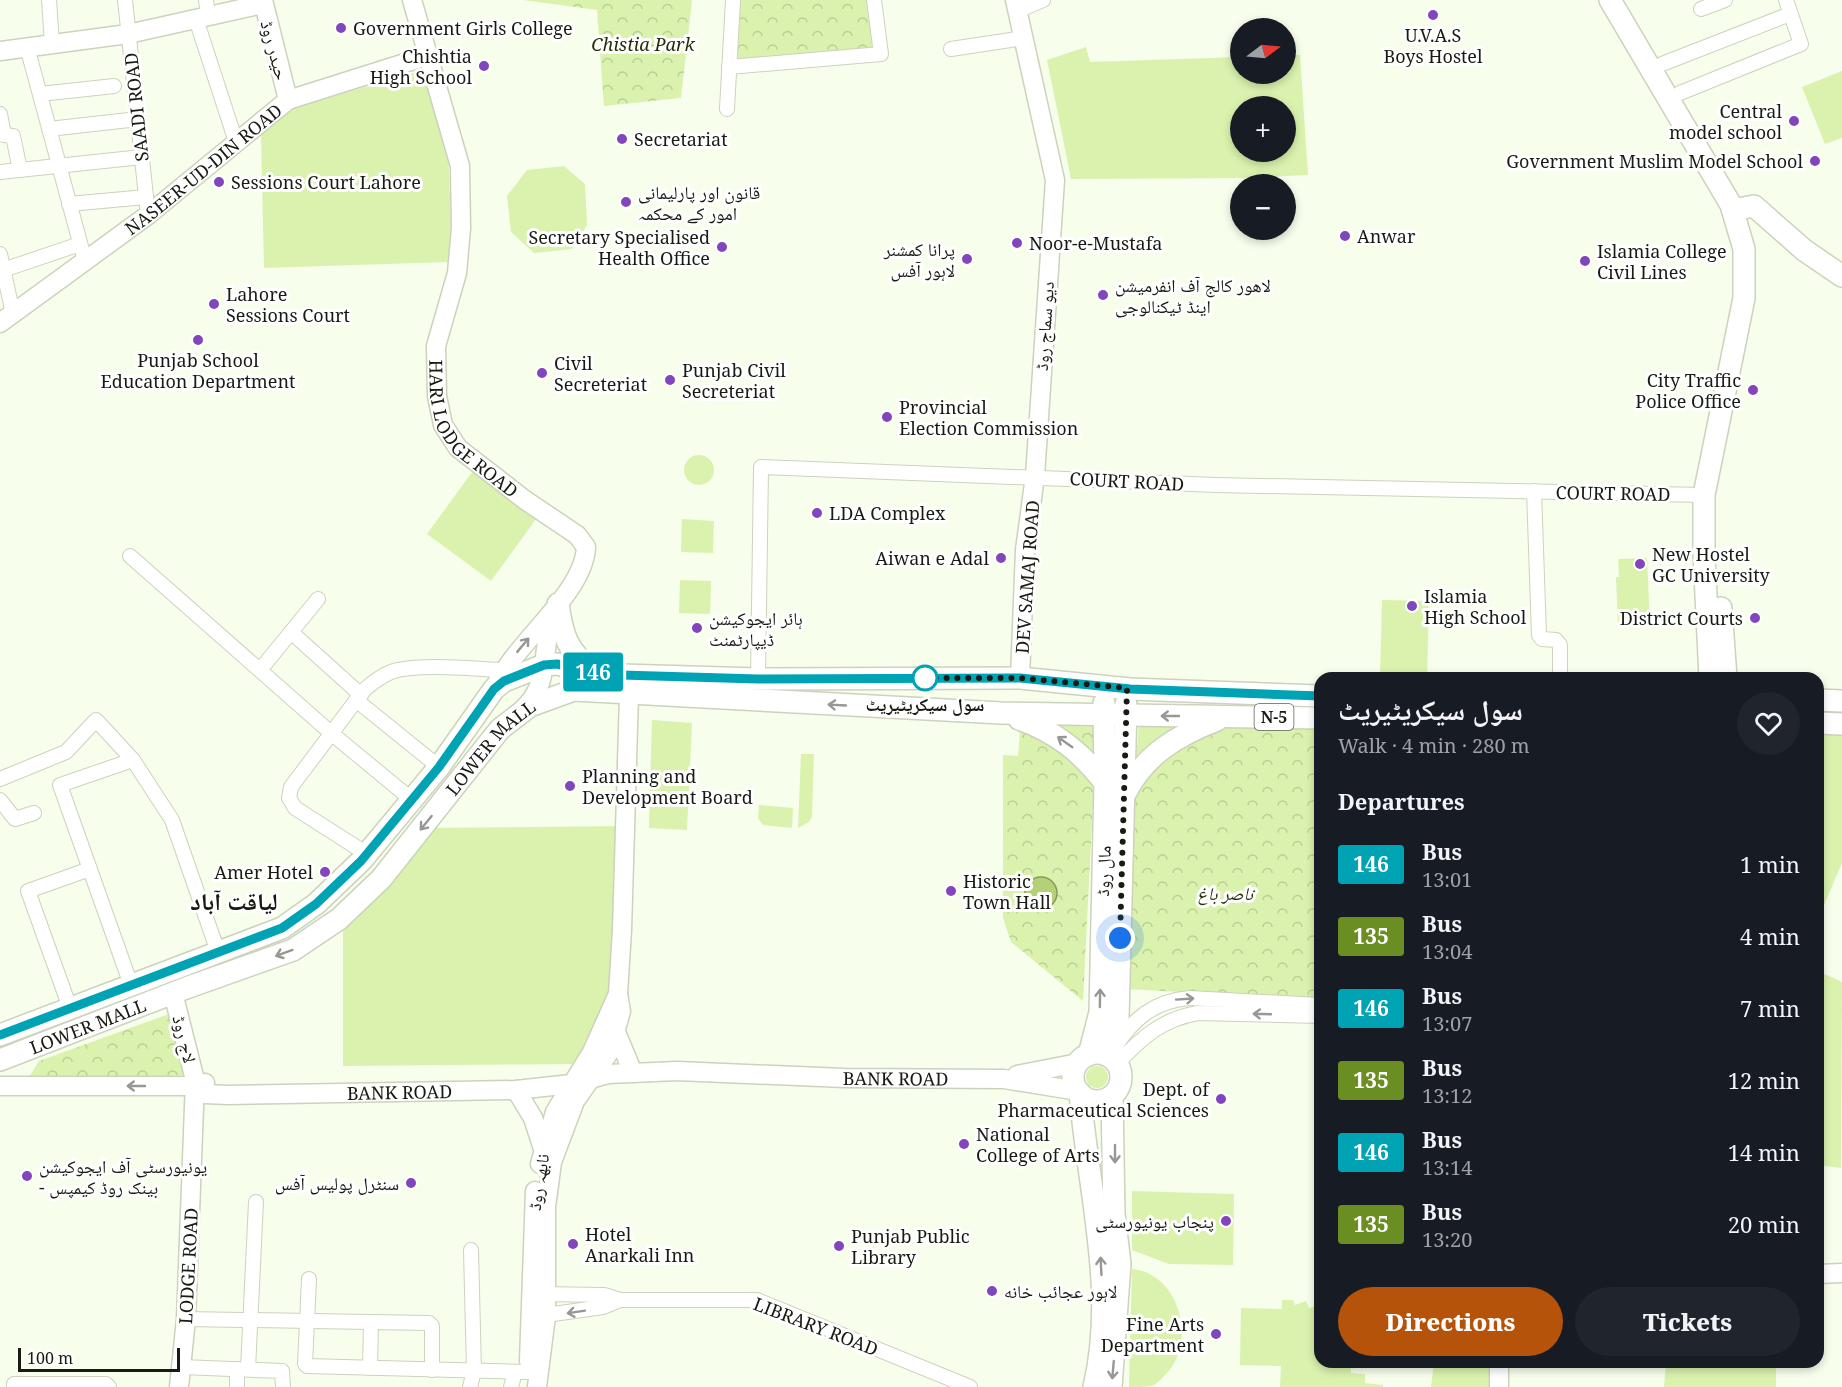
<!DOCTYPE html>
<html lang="en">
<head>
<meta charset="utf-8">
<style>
  body { margin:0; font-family:"Noto Serif","Noto Naskh Arabic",serif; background:#20242c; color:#f1f3f6; height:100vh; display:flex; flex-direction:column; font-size:22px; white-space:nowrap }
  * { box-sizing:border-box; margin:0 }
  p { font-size:20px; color:#9ea1a6 }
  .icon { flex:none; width:33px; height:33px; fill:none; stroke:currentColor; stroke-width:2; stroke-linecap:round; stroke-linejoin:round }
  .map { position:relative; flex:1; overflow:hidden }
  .drawer { position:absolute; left:1314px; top:672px; width:510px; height:696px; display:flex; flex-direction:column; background:#171b24; border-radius:18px; box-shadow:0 3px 9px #0003 }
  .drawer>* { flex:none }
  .badge { padding:0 12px; border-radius:4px; font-size:21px; line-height:39px }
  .needle { width:39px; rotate:74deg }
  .fabs { position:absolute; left:1230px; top:18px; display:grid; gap:12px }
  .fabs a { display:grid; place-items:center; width:66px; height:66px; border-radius:50%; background:#171b24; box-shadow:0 3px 9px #0003; font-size:30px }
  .scale { position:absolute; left:18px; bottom:15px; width:162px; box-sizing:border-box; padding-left:6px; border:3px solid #181b13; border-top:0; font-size:16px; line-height:21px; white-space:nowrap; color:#181b13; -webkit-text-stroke:4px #fff; paint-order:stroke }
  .you { position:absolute; width:30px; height:30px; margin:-15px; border:4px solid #fff; border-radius:50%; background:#1a73e8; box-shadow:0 0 0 9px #1a73e833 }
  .map>.badge { position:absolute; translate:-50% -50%; box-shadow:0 0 0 3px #fff }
  h2 { padding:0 24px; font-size:22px; line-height:54px }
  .round { display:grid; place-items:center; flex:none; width:63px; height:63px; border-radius:32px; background:#20242c }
  .overview { display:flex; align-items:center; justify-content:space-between; height:102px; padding:0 24px }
  h1 { font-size:28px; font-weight:800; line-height:45px }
  .primary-button { display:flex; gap:12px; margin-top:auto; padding:12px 24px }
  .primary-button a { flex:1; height:69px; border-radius:36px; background:#b45309; color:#fff; font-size:24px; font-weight:800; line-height:69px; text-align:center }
  .primary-button a+a { background:#20242c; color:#f1f3f6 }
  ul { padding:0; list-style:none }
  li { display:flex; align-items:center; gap:18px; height:72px; padding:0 24px }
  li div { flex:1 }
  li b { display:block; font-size:22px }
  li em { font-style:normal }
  li .badge { min-width:66px; font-weight:700; text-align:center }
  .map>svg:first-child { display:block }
  .green { fill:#daf2ae; fill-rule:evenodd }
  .park { fill:url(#park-crowns) }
  .water { fill:#b4d179; stroke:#859a5a; stroke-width:1.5 }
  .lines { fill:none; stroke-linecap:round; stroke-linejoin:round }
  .street-casing { stroke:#cbd3bc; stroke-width:16 }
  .secondary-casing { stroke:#cbd3bc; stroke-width:21 }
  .primary-casing { stroke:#cbd3bc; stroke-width:24 }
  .street { stroke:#fff; stroke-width:14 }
  .secondary { stroke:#fff; stroke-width:18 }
  .primary { stroke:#fff; stroke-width:21 }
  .oneway { stroke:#979895 }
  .line-casing { stroke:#fff; stroke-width:14 }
  .line { stroke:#00a3b4; stroke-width:9 }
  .walk { stroke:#181b13; stroke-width:6; stroke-dasharray:0 10.8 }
  .poi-dot { fill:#8146bc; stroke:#fff; stroke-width:2 }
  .stop-dot { fill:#fff; stroke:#00a3b4; stroke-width:3 }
  .labels { text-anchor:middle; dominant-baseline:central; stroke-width:6; stroke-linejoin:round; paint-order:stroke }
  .shield { fill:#fff; stroke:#5d5f5a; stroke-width:1.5 }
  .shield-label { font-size:16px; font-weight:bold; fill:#181b13 }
  .poi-label { font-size:18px; fill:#181b13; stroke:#fff; text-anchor:start }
  .park-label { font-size:18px; font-style:italic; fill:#232e09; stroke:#fff }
  .street-label { font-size:18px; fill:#181b13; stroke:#fff }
  .stop-label { font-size:18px; font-weight:bold; fill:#181b13; stroke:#fff }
  .district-label { font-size:24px; font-weight:bold; fill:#181b13; stroke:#fff }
</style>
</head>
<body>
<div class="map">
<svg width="1842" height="1387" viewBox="0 0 1842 1387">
  <defs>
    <pattern id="park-crowns" width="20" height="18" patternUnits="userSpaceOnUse" patternTransform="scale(1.5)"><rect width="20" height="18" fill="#daf2ae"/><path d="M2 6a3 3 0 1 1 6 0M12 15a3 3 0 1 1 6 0" fill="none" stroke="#bacf95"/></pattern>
  </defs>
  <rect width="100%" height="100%" fill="#f7feeb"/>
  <g class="green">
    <path d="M1086,47l4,15 150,-5v17h46v-19h14l8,120 -63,3 -174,1 -24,-119zM1240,106h46v46h-46z"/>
    <polygon points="426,69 448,146 451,230 448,262 264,268 261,135 284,111"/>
    <polygon points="1842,71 1842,138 1825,144 1802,87"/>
    <polygon points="564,166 585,184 587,225 572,249 534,253 511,232 507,196 527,170"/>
    <circle cx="699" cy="470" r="15"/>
    <polygon points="475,468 539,515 491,581 427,534"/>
    <polygon points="682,519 714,521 713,553 681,552"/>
    <polygon points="1647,558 1650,625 1636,625 1632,628 1618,626 1616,577 1619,577 1618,559"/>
    <polygon points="680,580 711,581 710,614 679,613"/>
    <polygon points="1382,600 1429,601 1427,678 1380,678"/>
    <polygon points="1202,718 1136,762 1139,720"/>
    <polygon points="652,720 692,723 687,830 649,828"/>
    <polygon points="1818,727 1842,728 1842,863 1818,919"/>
    <polygon points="801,754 814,754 812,817 809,822 798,828"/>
    <polygon points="759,805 793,808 792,828 763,825 758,818"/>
    <path d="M625,826l-14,165 -33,73 -235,2v-135c34,-29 60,-68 87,-103z"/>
    <polygon points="1818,971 1842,982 1841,1168 1818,1165"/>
    <circle cx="1097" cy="1077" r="11"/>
    <polygon points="1132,1191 1234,1194 1233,1265 1169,1264 1132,1250"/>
    <path d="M1132,1269c47,4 66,73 34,105 -4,4 -9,10 -14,12 -7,1 -16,1 -23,1z"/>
    <polygon points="1282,1300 1293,1300 1295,1305 1306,1301 1309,1308 1320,1305 1320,1362 1351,1362 1351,1373 1365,1374 1365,1383 1383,1385 1383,1387 1280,1387 1281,1366 1240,1365 1241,1308 1282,1309"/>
    <polygon points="1434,1362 1494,1362 1491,1387 1431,1387"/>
    <polygon points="1666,1362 1776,1362 1776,1387 1664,1387"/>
  </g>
  <g class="park">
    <polygon points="523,0 692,0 681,98 604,106 597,10"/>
    <polygon points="733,0 874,0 881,54 729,67"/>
    <polygon points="1021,717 1084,721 1097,725 1083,1001 1011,942 1003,918 1003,755 1018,756"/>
    <polygon points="1217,723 1320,726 1320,1000 1127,989 1132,798 1146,770"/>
    <polygon points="169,1014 186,1075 26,1082 39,1061"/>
  </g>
  <circle class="water" cx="1041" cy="893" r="16"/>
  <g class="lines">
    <g class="street-casing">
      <g id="street">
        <polyline points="49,0 52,44"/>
        <polyline points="125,0 148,215"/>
        <polyline points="206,0 208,17"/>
        <polyline points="1701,9 1725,0"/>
        <polyline points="1017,11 1043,0"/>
        <polyline points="196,19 236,142"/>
        <polyline points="27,47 85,261"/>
        <polyline points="951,49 1024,38"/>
        <polyline points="1662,64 1790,14"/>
        <polyline points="729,67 881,54 874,0"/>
        <polyline points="1680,93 1801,44 1786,0"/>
        <polyline points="40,94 114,86"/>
        <polyline points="727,109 733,0"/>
        <polyline points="0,114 4,135 13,136 20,170"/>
        <polyline points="49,129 138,119"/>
        <polyline points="0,172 142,157"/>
        <polyline points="69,204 146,197"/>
        <polyline points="0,254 13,314"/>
        <polyline points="3,270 80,244"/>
        <polyline points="1534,491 1539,635 1542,639 1556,640 1560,645 1560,678"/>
        <polyline points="130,556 331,733 411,799"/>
        <polyline points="291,632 361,695"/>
        <polyline points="260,670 318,599"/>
        <polyline points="758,679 761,467 1216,485 1704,495"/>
        <polyline points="356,700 439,767"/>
        <polyline points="0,779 66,752 96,720 133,760 172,820 218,952"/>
        <polyline points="0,800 15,819 34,813"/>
        <path d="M367,854l-72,-46 -6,-10 2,-11 73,-97c8,-7 17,-14 27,-18 27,-9 83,-3 113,-2"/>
        <polyline points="131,985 60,785 133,760"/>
        <polyline points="70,1008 28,891 90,869"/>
        <path d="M1115,1047c18,-28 39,-46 74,-49l131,7"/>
        <path d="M1117,1064c24,-26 45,-45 81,-51l122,3"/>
        <polyline points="309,1279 305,1364 307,1366 528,1372"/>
        <polyline points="539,1294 604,1295 620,1300"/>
        <polyline points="539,1316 603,1307 620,1300 757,1300 970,1387"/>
        <polyline points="186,1319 429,1323 432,1326 432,1370"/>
        <polyline points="182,1367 282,1371 283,1387"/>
        <polyline points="370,1368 371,1323"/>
        <polyline points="248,1369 256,1202"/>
        <polyline points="14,1387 14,1384 106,1384 109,1387"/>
        <polyline points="237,1387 237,1369"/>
        <polyline points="470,1387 474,1371 471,1250"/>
        <polyline points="511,1387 515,1372"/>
      </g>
    </g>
    <g class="secondary-casing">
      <g id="secondary">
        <polyline points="263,0 288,100"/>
        <path id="s1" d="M412,0l48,166 1,62 -4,45 -21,73 1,50 6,29 15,23 67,52 52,35 9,12c-2,47 -72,96 -92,142"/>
        <polyline points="1015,0 1055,180 1035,476 1025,550 1020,678"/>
        <polyline points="0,51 128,34 263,4"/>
        <path id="s2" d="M0,323l148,-108 140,-115 139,-44"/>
        <path d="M522,710c31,-28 17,-60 32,-96"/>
        <polyline points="173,993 195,1080 186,1319 179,1387"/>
        <polyline points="616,1032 633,1073"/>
        <polyline points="1017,1075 1078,1063"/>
        <path id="s3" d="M195,1085l10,9 23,1 288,-5 55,-6 37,-10 69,-3 167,7 160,1 74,12"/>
        <polyline points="0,1086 189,1086 205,1083"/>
        <polyline points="516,1090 533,1118 543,1149"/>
        <polyline points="540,1164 555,1112 592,1052 618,994"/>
        <polyline points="1818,1274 1842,1273"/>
        <polyline points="529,1361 535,1191"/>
        <polyline points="1499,1362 1499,1387"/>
        <polyline points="537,1387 546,1316 546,1207 552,1162 575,1101 610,1051 621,1011 618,994 622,930 629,695"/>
      </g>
    </g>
    <g class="primary-casing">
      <g id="primary">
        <polyline points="1610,0 1731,205 1744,249 1744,298 1704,495 1704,553 1710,678"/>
        <polyline points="1733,210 1754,206 1804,250 1842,276"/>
        <path d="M558,604c4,29 9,49 35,65"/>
        <polyline points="1721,608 1726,678"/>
        <polyline points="1818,700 1842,701"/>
        <path d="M1019,719c37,13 62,33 86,64"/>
        <polyline points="1818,723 1842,724"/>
        <path d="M1125,794c19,-39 53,-59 92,-74"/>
        <polyline points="0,1035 282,928 316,904 361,861 439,767 494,689 504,681 544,665 557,664 600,674 621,675 758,679 1020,678 1130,689 1320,696"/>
        <circle cx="1097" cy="1077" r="24"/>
        <polyline points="1089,1055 1100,1012 1105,783 1104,703"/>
        <polyline points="1106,1055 1118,1019 1126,704"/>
        <path id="s4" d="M0,1060l186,-72 107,-38 46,-31 42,-40 119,-150 30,-23 44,-16 427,23 319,5"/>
        <path d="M1080,1093c8,97 37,197 14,294"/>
        <polyline points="1111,1387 1120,1264 1114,1214 1112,1096"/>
      </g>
    </g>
    <use href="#street" class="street"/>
    <use href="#secondary" class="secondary"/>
    <use href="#primary" class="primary"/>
  </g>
  <defs><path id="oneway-shaft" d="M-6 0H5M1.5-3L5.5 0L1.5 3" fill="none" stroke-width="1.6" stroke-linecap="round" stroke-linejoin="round" transform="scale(1.5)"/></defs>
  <g class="oneway">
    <use href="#oneway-shaft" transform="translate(523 645) rotate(-50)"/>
    <use href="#oneway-shaft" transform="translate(837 705) rotate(-177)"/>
    <use href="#oneway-shaft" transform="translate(1170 716) rotate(180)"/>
    <use href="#oneway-shaft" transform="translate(1065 742) rotate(-145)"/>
    <use href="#oneway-shaft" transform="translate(426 823) rotate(129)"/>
    <use href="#oneway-shaft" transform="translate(284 953) rotate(160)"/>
    <use href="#oneway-shaft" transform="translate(1100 998) rotate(-89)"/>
    <use href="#oneway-shaft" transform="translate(1185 999) rotate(-4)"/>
    <use href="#oneway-shaft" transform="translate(1262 1014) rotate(-178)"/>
    <use href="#oneway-shaft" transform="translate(136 1086) rotate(180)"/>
    <use href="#oneway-shaft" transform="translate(1115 1154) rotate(90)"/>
    <use href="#oneway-shaft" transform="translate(1101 1266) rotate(-93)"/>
    <use href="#oneway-shaft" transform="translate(576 1312) rotate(171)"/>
    <use href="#oneway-shaft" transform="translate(1113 1370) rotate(95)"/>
  </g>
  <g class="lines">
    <g class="line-casing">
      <polyline id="line" points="0,1035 282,928 316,904 361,861 439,767 494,689 504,681 544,665 557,664 600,674 621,675 758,679 1020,678 1130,689 1320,696"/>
    </g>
    <use href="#line" class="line"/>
    <polyline class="walk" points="925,678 1020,678 1127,688 1120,938"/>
  </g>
  <g class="poi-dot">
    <circle cx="1433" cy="15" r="6"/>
    <circle cx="341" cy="28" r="6"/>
    <circle cx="484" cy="66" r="6"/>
    <circle cx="1794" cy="121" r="6"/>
    <circle cx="622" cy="139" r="6"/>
    <circle cx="1815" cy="161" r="6"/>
    <circle cx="219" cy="182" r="6"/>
    <circle cx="626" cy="202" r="6"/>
    <circle cx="1345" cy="236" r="6"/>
    <circle cx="1017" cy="243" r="6"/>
    <circle cx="722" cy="247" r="6"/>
    <circle cx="967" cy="259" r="6"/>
    <circle cx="1585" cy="261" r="6"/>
    <circle cx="1103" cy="295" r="6"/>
    <circle cx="214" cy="304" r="6"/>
    <circle cx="198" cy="340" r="6"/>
    <circle cx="542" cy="373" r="6"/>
    <circle cx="670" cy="380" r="6"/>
    <circle cx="1753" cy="390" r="6"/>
    <circle cx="887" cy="417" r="6"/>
    <circle cx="817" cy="513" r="6"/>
    <circle cx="1001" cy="558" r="6"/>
    <circle cx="1640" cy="564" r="6"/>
    <circle cx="1412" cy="606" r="6"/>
    <circle cx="1755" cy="618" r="6"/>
    <circle cx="697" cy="628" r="6"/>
    <circle cx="570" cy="786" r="6"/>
    <circle cx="325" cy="872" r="6"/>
    <circle cx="951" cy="891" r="6"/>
    <circle cx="1221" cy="1099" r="6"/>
    <circle cx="964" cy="1144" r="6"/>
    <circle cx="27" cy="1176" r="6"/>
    <circle cx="411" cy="1183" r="6"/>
    <circle cx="1226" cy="1221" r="6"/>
    <circle cx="573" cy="1244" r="6"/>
    <circle cx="839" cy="1246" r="6"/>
    <circle cx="992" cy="1291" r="6"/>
    <circle cx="1216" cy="1334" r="6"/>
  </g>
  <circle class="stop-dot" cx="925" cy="678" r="12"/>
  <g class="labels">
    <rect class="shield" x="1254.5" y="704" width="39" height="26" rx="4.5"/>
    <g class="shield-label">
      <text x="1274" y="717">N-5</text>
    </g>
    <g class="poi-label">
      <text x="353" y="28">Government Girls College</text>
      <text x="1433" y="35" text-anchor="middle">U.V.A.S<tspan x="1433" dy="21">Boys Hostel</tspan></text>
      <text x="472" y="56" text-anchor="end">Chishtia<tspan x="472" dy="21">High School</tspan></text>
      <text x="1782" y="111" text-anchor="end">Central<tspan x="1782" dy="21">model school</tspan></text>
      <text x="634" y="139">Secretariat</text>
      <text x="1803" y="161" text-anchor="end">Government Muslim Model School</text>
      <text x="231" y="182">Sessions Court Lahore</text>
      <text x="638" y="192">قانون اور پارلیمانی<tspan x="638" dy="21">امور کے محکمہ</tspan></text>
      <text x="1357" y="236">Anwar</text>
      <text x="710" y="237" text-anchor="end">Secretary Specialised<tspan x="710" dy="21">Health Office</tspan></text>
      <text x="1029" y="243">Noor-e-Mustafa</text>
      <text x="955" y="249" text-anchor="end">پرانا کمشنر<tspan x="955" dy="21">لاہور آفس</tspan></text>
      <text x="1597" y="251">Islamia College<tspan x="1597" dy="21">Civil Lines</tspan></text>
      <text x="1115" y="285">لاھور کالج آف انفرمیشن<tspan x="1115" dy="21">اینڈ ٹیکنالوجی</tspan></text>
      <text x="226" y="294">Lahore<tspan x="226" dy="21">Sessions Court</tspan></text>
      <text x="198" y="360" text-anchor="middle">Punjab School<tspan x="198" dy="21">Education Department</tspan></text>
      <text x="554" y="363">Civil<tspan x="554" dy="21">Secreteriat</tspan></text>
      <text x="682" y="370">Punjab Civil<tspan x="682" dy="21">Secreteriat</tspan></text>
      <text x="1741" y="380" text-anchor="end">City Traffic<tspan x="1741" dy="21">Police Office</tspan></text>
      <text x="899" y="407">Provincial<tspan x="899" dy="21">Election Commission</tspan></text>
      <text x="829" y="513">LDA Complex</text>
      <text x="1652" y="554">New Hostel<tspan x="1652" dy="21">GC University</tspan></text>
      <text x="989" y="558" text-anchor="end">Aiwan e Adal</text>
      <text x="1424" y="596">Islamia<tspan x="1424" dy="21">High School</tspan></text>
      <text x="709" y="618">ہائر ایجوکیشن<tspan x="709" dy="21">ڈیپارٹمنٹ</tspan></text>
      <text x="1743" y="618" text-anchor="end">District Courts</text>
      <text x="582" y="776">Planning and<tspan x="582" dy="21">Development Board</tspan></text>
      <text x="313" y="872" text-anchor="end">Amer Hotel</text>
      <text x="963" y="881">Historic<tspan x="963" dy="21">Town Hall</tspan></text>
      <text x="1209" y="1089" text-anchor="end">Dept. of<tspan x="1209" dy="21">Pharmaceutical Sciences</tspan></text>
      <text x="976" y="1134">National<tspan x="976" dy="21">College of Arts</tspan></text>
      <text x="39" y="1166">یونیورسٹی آف ایجوکیشن<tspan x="39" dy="21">- بینک روڈ کیمپس</tspan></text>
      <text x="399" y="1183" text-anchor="end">سنٹرل پولیس آفس</text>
      <text x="1214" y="1221" text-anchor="end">پنجاب یونیورسٹی</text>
      <text x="585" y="1234">Hotel<tspan x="585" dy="21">Anarkali Inn</tspan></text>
      <text x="851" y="1236">Punjab Public<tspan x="851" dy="21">Library</tspan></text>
      <text x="1004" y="1291">لاہور عجائب خانه</text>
      <text x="1204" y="1324" text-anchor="end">Fine Arts<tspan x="1204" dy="21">Department</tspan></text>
    </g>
    <g class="park-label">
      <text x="643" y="44">Chistia Park</text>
      <text x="1225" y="893">ناصر باغ</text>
    </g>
    <g class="street-label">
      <text transform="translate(275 50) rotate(75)">حیدر روڈ</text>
      <text transform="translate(136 107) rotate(-96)">SAADI ROAD</text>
      <text stroke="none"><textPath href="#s2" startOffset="255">NASEER-UD-DIN ROAD</textPath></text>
      <text transform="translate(1044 326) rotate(-86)">دیو سماج روڈ</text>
      <text stroke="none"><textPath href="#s1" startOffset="453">HARI LODGE ROAD</textPath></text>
      <text transform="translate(1127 481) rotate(3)">COURT ROAD</text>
      <text transform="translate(1613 493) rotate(1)">COURT ROAD</text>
      <text transform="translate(1027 577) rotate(-86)">DEV SAMAJ ROAD</text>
      <text stroke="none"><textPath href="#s4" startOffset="598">LOWER MALL</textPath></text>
      <text transform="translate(1103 871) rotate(-88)">مال روڈ</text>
      <text stroke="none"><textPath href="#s4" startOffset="94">LOWER MALL</textPath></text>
      <text transform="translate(185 1039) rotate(76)">لاج روڈ</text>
      <text stroke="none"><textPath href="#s3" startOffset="706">BANK ROAD</textPath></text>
      <text stroke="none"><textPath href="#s3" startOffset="208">BANK ROAD</textPath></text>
      <text transform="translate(538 1182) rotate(-81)">نابھہ روڈ</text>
      <text transform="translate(188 1266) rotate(-87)">LODGE ROAD</text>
      <text transform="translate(816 1326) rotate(21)">LIBRARY ROAD</text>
    </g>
    <g class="stop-label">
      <text x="925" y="704">سول سیکریٹیریٹ</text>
    </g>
    <g class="district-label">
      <text x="234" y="900">لیاقت آباد</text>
    </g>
  </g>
</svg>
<div class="fabs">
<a><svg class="needle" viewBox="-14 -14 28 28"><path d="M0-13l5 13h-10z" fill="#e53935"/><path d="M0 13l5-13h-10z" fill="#9ea1a6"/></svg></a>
<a>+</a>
<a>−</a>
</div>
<div class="scale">100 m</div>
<div class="you" style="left:1120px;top:938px"></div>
<b class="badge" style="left:593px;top:672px;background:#00a3b4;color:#fff">146</b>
<section class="drawer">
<div class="overview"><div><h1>سول سیکریٹیریٹ</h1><p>Walk · 4 min · 280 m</p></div><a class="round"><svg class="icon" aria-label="heart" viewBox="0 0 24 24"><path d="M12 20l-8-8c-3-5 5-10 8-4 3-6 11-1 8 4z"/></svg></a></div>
<h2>Departures</h2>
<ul>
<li><span class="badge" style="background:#00a3b4;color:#fff">146</span><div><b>Bus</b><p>13:01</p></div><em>1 min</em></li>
<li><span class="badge" style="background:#6b8e23;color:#fff">135</span><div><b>Bus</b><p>13:04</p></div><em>4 min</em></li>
<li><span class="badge" style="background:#00a3b4;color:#fff">146</span><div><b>Bus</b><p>13:07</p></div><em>7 min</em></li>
<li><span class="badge" style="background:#6b8e23;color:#fff">135</span><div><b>Bus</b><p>13:12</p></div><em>12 min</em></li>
<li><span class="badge" style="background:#00a3b4;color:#fff">146</span><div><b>Bus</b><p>13:14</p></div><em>14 min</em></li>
<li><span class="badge" style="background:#6b8e23;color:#fff">135</span><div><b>Bus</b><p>13:20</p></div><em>20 min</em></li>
</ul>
<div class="primary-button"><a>Directions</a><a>Tickets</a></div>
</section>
</div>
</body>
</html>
